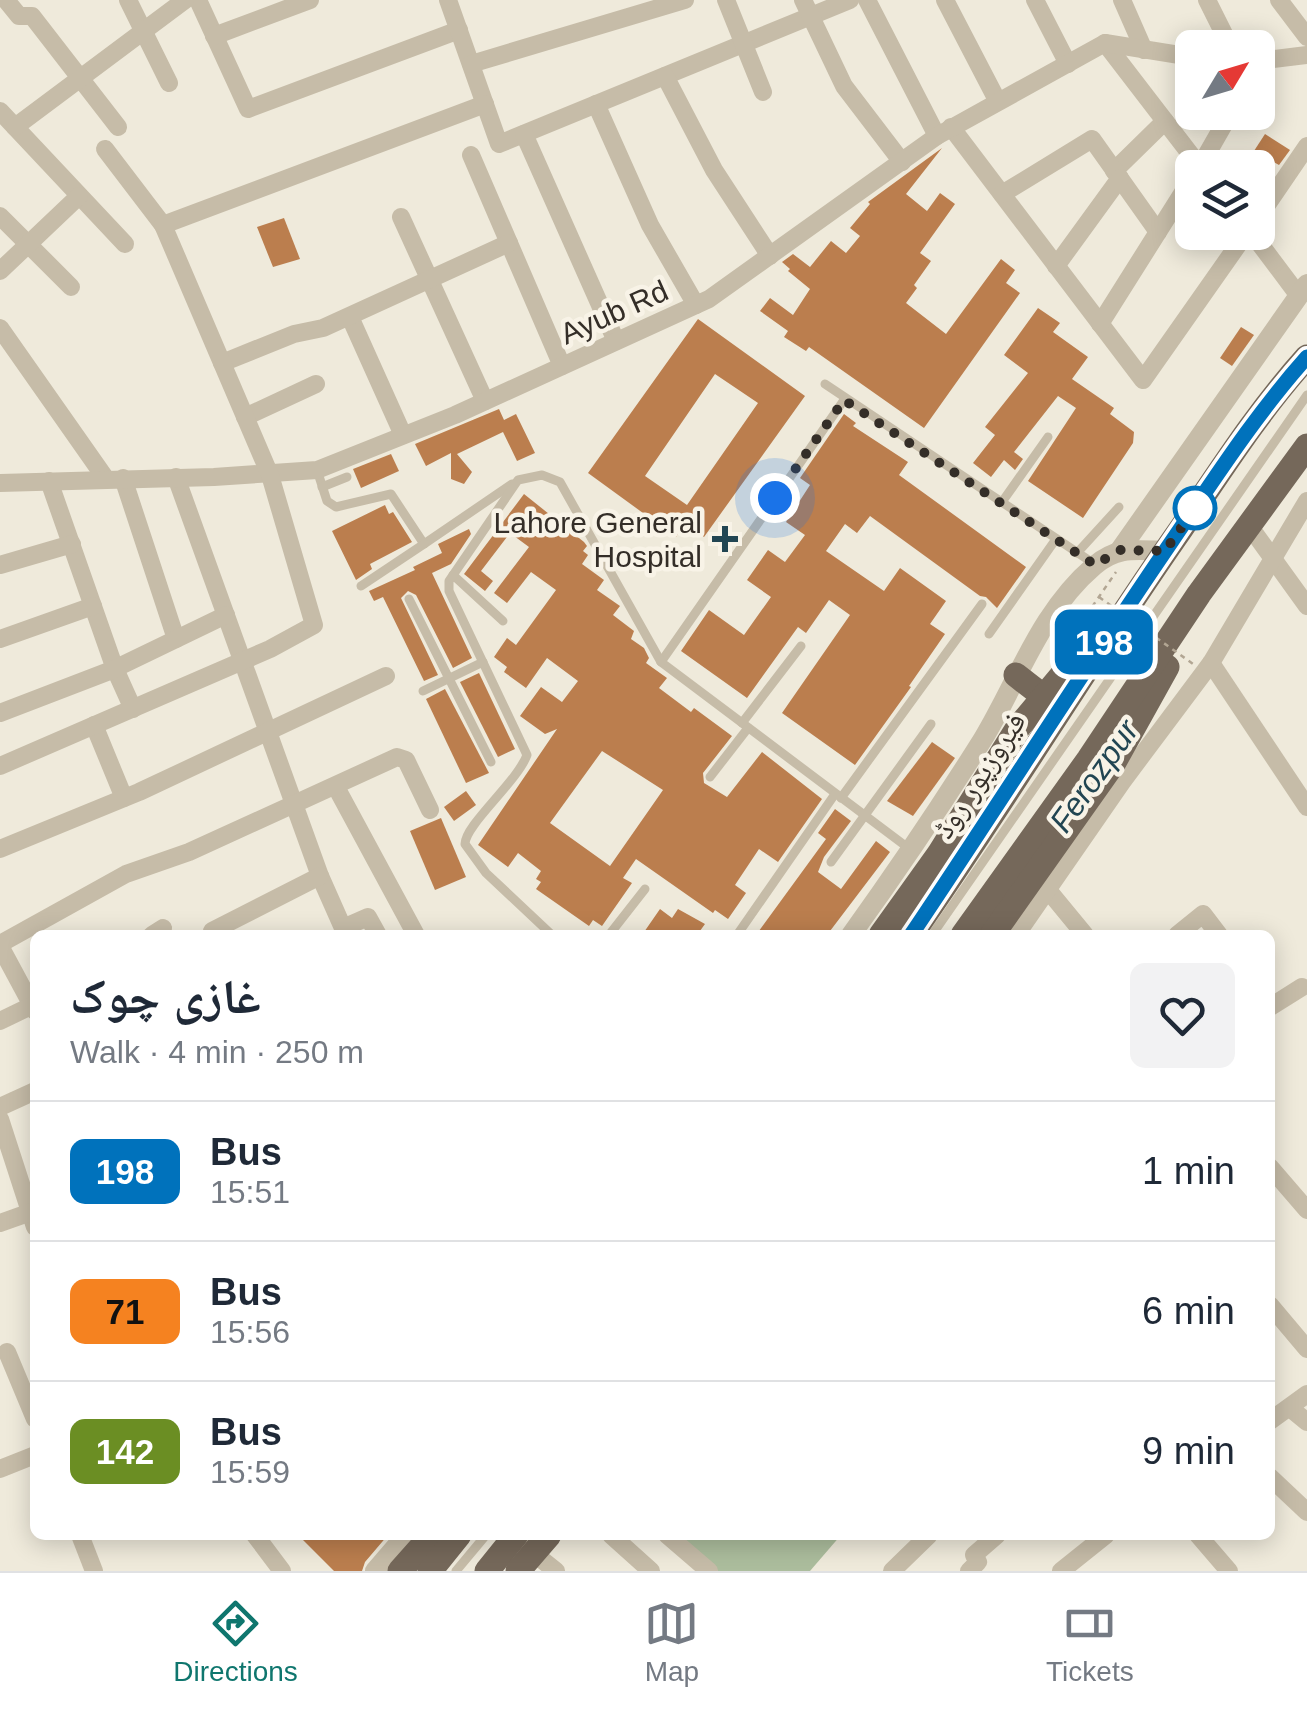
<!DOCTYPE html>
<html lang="en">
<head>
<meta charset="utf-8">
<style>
  body { margin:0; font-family:Helvetica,"Noto Naskh Arabic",sans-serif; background:#f2f2f3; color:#1f2937; height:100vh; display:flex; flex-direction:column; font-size:38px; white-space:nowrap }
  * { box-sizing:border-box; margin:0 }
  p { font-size:32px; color:#747a83 }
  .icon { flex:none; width:55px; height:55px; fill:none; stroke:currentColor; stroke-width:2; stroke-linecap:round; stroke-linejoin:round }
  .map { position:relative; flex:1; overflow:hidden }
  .panel { position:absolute; left:30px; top:930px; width:1245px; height:610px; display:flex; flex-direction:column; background:#fff; border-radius:15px; box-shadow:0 5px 25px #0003 }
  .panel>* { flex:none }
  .badge { padding:0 20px; border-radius:15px; font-size:35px; line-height:65px }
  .needle { width:65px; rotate:52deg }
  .buttons { position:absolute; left:1175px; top:30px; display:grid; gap:20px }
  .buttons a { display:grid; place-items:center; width:100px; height:100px; border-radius:15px; background:#fff; box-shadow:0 5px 25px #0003; font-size:50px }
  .you { position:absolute; width:50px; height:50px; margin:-25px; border:8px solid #fff; border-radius:50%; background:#1a73e8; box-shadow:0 0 0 15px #1a73e833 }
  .map>.badge { position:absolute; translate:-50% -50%; box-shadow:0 0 0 5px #fff }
  .round { display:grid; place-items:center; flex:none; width:105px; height:105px; border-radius:15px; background:#f2f2f3 }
  .overview { display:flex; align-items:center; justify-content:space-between; height:170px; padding:0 40px }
  h1 { font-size:48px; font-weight:800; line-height:75px }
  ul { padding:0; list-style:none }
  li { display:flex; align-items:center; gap:30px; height:140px; padding:0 40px; border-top:2px solid #e0e1e3 }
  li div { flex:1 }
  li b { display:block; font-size:38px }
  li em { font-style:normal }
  li .badge { min-width:110px; font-weight:700; text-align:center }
  .dock { display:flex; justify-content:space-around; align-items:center; height:140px; border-top:2px solid #e0e1e3; background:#fff; font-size:28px; color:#747a83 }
  .dock a { display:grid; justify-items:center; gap:5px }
  .dock .on { color:#0f766e }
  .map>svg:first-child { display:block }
  .green { fill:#acbd9d }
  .building { fill:#bb7e4e; fill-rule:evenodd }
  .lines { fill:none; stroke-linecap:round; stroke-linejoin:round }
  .path { stroke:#b2a693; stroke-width:2.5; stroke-dasharray:5 5; stroke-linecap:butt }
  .service { stroke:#c6bca8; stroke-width:9 }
  .minor { stroke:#c6bca8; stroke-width:18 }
  .tertiary { stroke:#c6bca8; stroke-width:20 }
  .primary { stroke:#75685a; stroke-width:25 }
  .path-bridge { stroke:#b2a693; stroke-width:2.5; stroke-dasharray:5 5; stroke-linecap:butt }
  .primary-bridge { stroke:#75685a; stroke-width:25 }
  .line-casing { stroke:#fff; stroke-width:22 }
  .line { stroke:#0072bc; stroke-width:15 }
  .walk { stroke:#342e28; stroke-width:10; stroke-dasharray:0 18 }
  .stop-dot { fill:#fff; stroke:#0072bc; stroke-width:5 }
  .poi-dot { fill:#214552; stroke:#f8f3e7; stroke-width:4 }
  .labels { text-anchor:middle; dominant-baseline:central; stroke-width:9; stroke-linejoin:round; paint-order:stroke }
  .street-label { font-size:30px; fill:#342e28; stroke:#f8f3e7 }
  .poi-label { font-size:30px; fill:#342e28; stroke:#f8f3e7; text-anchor:end }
  .water-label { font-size:32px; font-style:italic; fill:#214552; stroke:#f8f3e7 }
</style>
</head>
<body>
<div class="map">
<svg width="1307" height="1571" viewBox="0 0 1307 1571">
  <rect width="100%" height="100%" fill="#efeadb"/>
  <polygon class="green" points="678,1535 841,1535 810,1571 718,1571"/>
  <g class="building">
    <polygon points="1265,134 1290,150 1279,165 1254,151"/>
    <polygon points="942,148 906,194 927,211 940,193 955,204 920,253 931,261 914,285 917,288 906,303 946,334 1001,259 1015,270 1006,283 1020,293 924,428 809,347 806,351 784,337 788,331 760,311 770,298 793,315 810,289 788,271 790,269 782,262 793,254 810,267 831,241 846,253 860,236 850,228 870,204 868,202"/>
    <polygon points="284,218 300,259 273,267 257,227"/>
    <polygon points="1038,308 1060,323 1053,332 1088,357 1072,379 1114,408 1110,414 1134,432 1133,443 1083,518 1028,481 1076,408 1058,396 1014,452 1023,459 1015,470 1004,460 991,477 973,463 995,435 985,427 1028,373 1004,355"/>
    <path d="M698,319l107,77 -101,141 -19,-14 -9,14 -88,-64zM715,374l43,29 -71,102 -42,-29z"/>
    <polygon points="1241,327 1254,335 1232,366 1220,358"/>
    <polygon points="499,409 504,420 516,414 535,453 517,461 503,432 457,454 472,472 464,484 451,479 451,453 426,466 415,444"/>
    <polygon points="844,414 856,423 853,426 908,462 899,475 1026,567 997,608 986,597 980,596 870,516 857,533 845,524 826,551 884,591 900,568 946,601 930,624 945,634 909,686 911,687 855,765 782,713 850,615 829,600 806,633 798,627 747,698 681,651 709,610 744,635 771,597 747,580 768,550 785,562 805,535 786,522 810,485 800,478"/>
    <polygon points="391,454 399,471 361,488 353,469"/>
    <path d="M524,494l60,48 3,4 -4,5 5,4 -6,9 22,16 -7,10 23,16 -7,9 21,16 -3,8 13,9 5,10 -3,5 21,15 -8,10 32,24 3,-4 38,28 -29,37 1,10 23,14 35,-45 60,47 -44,63 -19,-13 -24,36 11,8 -18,26 -13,-9 -2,3 -77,-54 -13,19 9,5 -30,43 -9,-6 -4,6 -53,-37 5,-7 -5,-3 5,-8 -23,-18 -10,14 -30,-22 79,-116 -12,5 -25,-18 21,-29 21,15 16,-21 -31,-23 -21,30 -22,-16 3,-5 -13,-10 13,-19 9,7 40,-55 -25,-18 -24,31 -13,-10 35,-46 -19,-14 -29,38 12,10 -8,10 -21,-17zM602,751l61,39 -53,76 -60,-43z"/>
    <polygon points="385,505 389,514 393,512 412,542 370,564 372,569 356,580 332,531"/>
    <polygon points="469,529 471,534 451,564 432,573 472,658 453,668 416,595 408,591 401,598 438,675 424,681 383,597 374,601 369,591 415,570 413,567 442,553 438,544"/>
    <polygon points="479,673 515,749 498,757 460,682"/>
    <polygon points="445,689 489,773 466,783 426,699"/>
    <polygon points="932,742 955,758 913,816 887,801"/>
    <polygon points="466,791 476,805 454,821 444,807"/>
    <polygon points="835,809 851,821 824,857 818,872 841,889 876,841 890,852 827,935 756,935 826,839 818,833"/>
    <polygon points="441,818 466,877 435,890 410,831"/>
    <polygon points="660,909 672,918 678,909 705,924 697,935 642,935"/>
    <polygon points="298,1535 388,1535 365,1562 362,1571 334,1571"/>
  </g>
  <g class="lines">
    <polyline class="path" points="1081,623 1116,572"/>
    <g class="service">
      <polyline points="825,384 1093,563"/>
      <polyline points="844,400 661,662 911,850"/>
      <polyline points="317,470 327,501 336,507 391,494 424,544 512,484"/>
      <polyline points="322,487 347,477"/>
      <polyline points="1002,502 1048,437"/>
      <polyline points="1077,553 1119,507"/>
      <polyline points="453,575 503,621"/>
      <polyline points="361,586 424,544"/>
      <polyline points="409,599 491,762"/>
      <polyline points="989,634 1056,539"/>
      <polyline points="423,691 483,662"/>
      <polyline points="742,723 801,646"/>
      <polyline points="710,777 748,728"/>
      <polyline points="841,798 982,604"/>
      <polyline points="831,862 931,724"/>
      <path d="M552,935l-66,-62 -21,-29c0,-19 52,-62 62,-89l-78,-164v-10l69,-101 24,-5 18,7 101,180"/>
      <polyline points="609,935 645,889"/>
      <polyline points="737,935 835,794"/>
      <polyline points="932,935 1307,395"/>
      <polyline points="456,1571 486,1535"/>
    </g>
    <g class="minor">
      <polyline points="6,0 19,16 32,16 118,127"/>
      <polyline points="128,0 169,83"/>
      <polyline points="198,0 248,109 459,30"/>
      <polyline points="448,0 499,144 850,0"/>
      <polyline points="726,0 763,92"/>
      <polyline points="803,0 844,86 902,162"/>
      <polyline points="867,0 937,136"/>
      <polyline points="945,0 997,100"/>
      <polyline points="1035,0 1068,64"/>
      <polyline points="1122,0 1144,50"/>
      <polyline points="1207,0 1231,48"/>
      <polyline points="1279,0 1307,37"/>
      <polyline points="214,36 310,0"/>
      <polyline points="1105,43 1201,168"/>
      <polyline points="1258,61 1307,55"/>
      <polyline points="471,64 685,0"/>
      <polyline points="665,76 714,170 770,256"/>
      <polyline points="596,104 650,225 696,305"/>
      <polyline points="0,111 125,244"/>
      <polyline points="15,127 185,0"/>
      <polyline points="951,127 1143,380 1247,232"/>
      <polyline points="524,134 616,341"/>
      <polyline points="105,149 163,225"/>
      <polyline points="471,155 562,366"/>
      <polyline points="1199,168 1231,112"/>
      <polyline points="1114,171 1165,121"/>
      <polyline points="1002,194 1092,139 1158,232"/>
      <polyline points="0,216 71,287"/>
      <polyline points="401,217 485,401"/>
      <polyline points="1258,218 1307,146"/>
      <polyline points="1251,232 1299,296"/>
      <polyline points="1056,266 1120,178"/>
      <polyline points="0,271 79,196"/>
      <polyline points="350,317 403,435"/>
      <polyline points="1100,324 1192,178"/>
      <polyline points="0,328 106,479"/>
      <polyline points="222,363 294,334 323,328 509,243"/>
      <polyline points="245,417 316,384"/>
      <polyline points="176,477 320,876 343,928 368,917 378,935"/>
      <polyline points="123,478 176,639"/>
      <polyline points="49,481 115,669 133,709"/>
      <polyline points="0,483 214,477 317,470 455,415 709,299 937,136 1105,43 1192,57"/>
      <polyline points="1250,527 1307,606"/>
      <polyline points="0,565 72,544"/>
      <polyline points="0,639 93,606"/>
      <polyline points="1211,663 1307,807"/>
      <polyline points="0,713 112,670 226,615"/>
      <polyline points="94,725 124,798"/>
      <polyline points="0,766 270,649 314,625 270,475 163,225 485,104"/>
      <polyline points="336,787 416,935"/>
      <polyline points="0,849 139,792 386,676"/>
      <polyline points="1043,884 1085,935"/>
      <polyline points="212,931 320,876"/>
      <polyline points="152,935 163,928"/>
      <polyline points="1016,935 1122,782 1211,663 1307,501"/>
      <polyline points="1177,935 1203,914 1219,935"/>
      <polyline points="0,944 126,874 189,852 397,757 406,760 430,810"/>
      <polyline points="0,946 35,1011"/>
      <polyline points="1270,1007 1302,987"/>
      <polyline points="0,1021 35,1004"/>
      <polyline points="0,1107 35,1091"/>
      <polyline points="0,1119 35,1227"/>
      <polyline points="1270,1167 1307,1210"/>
      <polyline points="0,1223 31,1212"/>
      <polyline points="1270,1305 1307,1349"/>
      <polyline points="7,1352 35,1419"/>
      <polyline points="1290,1408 1307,1422"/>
      <polyline points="1270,1421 1307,1394"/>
      <polyline points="0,1469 35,1455"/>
      <polyline points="1270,1477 1307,1512"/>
      <polyline points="80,1535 94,1571"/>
      <polyline points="255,1535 282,1571"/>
      <polyline points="611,1535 651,1571"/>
      <polyline points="667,1535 709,1571"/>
      <polyline points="1198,1535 1229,1571"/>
      <polyline points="526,1547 556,1571"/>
      <polyline points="892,1571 929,1535"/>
      <polyline points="969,1571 978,1562 974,1555 997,1535"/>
      <polyline points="1061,1571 1106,1535"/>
    </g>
    <g class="tertiary">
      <polyline points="1120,550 1307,284"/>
      <path d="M851,935c46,-64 90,-129 132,-196 35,-58 57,-127 111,-173 23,-20 42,-16 71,-15"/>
      <polyline points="375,1571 406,1535"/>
    </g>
    <g class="primary">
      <polyline points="1016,675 1043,696"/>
      <polyline points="1113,764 1167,667"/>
      <polyline points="881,935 939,854 1017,729 1088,644"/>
      <path d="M911,935c93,-133 177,-273 270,-406 40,-59 78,-119 126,-172"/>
      <polyline points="963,935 1089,759 1199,594 1307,446"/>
      <polyline points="400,1571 432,1535"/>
      <polyline points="430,1571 459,1535"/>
      <polyline points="487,1571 516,1535"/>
    </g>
    <polyline class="path-bridge" points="1099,597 1196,666"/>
    <g class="primary-bridge">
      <polyline points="992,935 1113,764"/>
      <polyline points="518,1571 549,1535"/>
    </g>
  </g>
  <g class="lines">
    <g class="line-casing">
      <path id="line" d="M911,935c88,-131 172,-264 261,-394 43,-63 84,-127 135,-184"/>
    </g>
    <use href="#line" class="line"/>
    <polyline class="walk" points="775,498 844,400 1095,565 1120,550 1165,551 1195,508"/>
  </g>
  <circle class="stop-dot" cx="1195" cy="508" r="20"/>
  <path class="poi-dot" d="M720 524h10v10h10v10h-10v10h-10v-10h-10v-10h10z"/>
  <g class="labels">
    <g class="street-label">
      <text transform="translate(614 312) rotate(-24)">Ayub Rd</text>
      <text transform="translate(979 775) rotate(-57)">فیروزپور روڈ</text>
    </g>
    <g class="poi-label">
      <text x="702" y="522">Lahore General<tspan x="702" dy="34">Hospital</tspan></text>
    </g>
    <g class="water-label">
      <text transform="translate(1094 776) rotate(-55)">Ferozpur</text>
    </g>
  </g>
</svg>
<div class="buttons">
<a><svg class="needle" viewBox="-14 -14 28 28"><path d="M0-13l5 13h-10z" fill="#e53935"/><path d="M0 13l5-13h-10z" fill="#747a83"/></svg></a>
<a><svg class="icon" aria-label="layers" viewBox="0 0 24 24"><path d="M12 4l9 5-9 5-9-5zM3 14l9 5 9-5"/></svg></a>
</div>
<div class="you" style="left:775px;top:498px"></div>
<b class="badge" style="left:1104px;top:642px;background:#0072bc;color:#fff">198</b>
<section class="panel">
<div class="overview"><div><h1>غازی چوک</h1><p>Walk · 4 min · 250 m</p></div><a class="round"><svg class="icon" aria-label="heart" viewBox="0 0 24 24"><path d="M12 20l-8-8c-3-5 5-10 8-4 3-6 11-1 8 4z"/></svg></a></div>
<ul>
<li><span class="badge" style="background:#0072bc;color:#fff">198</span><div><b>Bus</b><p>15:51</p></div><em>1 min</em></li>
<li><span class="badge" style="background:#f58220;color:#111">71</span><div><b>Bus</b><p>15:56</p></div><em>6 min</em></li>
<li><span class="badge" style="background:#6b8e23;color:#fff">142</span><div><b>Bus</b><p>15:59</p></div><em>9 min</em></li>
</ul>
</section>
</div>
<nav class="dock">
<a class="on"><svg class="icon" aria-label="directions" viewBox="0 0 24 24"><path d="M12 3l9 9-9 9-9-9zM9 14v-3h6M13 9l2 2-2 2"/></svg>Directions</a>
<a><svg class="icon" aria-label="map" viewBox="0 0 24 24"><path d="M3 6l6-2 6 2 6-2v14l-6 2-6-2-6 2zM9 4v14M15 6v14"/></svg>Map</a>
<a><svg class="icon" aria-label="tickets" viewBox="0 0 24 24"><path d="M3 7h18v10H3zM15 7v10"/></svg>Tickets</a>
</nav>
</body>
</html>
